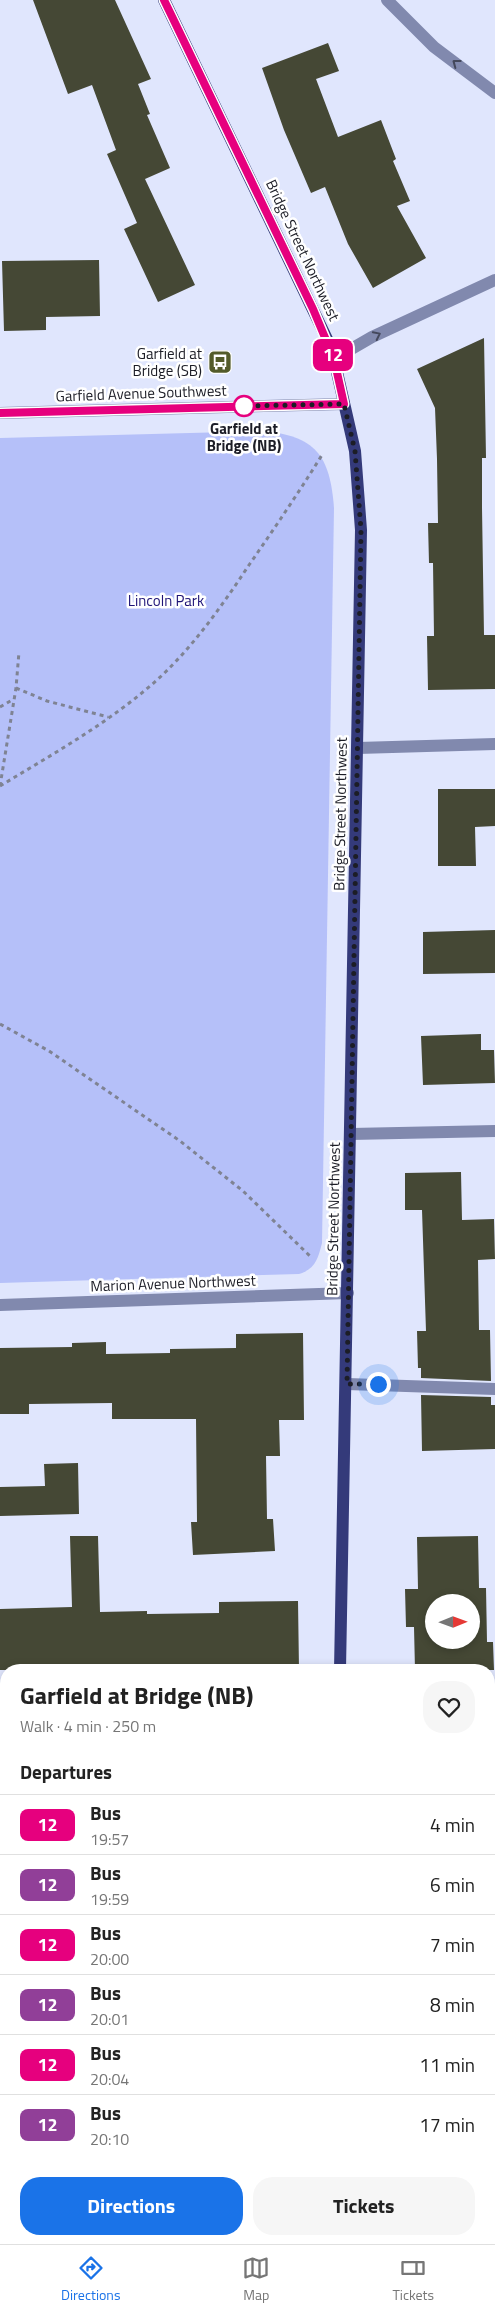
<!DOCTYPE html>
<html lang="en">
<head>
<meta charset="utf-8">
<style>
  body { margin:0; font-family:"Titillium Web",sans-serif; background:#f6f6f6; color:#222; height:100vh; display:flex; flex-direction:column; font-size:19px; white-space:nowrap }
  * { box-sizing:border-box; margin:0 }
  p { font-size:16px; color:#767676 }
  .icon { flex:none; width:28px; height:28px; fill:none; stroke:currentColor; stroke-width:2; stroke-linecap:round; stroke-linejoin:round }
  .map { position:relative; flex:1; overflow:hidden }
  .sheet { position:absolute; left:0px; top:1664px; width:495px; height:581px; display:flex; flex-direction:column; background:#fff; border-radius:20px 20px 0 0; box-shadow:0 2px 8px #0003 }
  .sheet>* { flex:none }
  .badge { padding:0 10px; border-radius:8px; font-size:18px; line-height:32px }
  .needle { width:32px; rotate:89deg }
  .buttons { position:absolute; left:425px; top:1594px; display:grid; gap:10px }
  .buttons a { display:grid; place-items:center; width:55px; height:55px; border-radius:50%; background:#fff; box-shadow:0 2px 8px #0003; font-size:25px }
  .you { position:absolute; width:25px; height:25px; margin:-12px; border:4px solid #fff; border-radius:50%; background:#1a73e8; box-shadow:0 0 0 8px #1a73e833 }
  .map>.badge { position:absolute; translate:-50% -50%; box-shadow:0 0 0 2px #fff }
  h2 { padding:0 20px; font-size:19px; line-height:45px }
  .round { display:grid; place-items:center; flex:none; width:52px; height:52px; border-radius:20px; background:#f6f6f6 }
  .headline { display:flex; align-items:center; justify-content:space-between; height:85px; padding:0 20px }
  h1 { font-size:24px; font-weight:700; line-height:38px }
  .action { display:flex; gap:10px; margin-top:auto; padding:10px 20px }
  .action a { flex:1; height:58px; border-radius:20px; background:#1a73e8; color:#fff; font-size:20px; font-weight:700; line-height:58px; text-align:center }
  .action a+a { background:#f6f6f6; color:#222 }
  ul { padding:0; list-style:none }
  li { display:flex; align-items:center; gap:15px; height:60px; padding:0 20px; border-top:1px solid #e0e0e0 }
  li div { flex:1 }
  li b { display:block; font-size:19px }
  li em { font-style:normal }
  li .badge { min-width:55px; font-weight:700; text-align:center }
  .dock { display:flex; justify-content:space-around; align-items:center; height:70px; border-top:1px solid #e0e0e0; background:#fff; font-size:14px; color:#767676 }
  .dock a { display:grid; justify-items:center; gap:2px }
  .dock .selected { color:#1a73e8 }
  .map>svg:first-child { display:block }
  .green { fill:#b5c0f9 }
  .building { fill:#454835; fill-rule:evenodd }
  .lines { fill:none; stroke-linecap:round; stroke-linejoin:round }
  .path { stroke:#7f8393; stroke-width:3; stroke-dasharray:4 4; stroke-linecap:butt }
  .minor { stroke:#8189ae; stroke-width:12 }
  .major { stroke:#343a7a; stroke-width:12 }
  .oneway { stroke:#44485c }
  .line-casing { stroke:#fff; stroke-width:11 }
  .line { stroke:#e6007e; stroke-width:8 }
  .walk { stroke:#1c1d26; stroke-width:5; stroke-dasharray:0 9 }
  .stop-dot { fill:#fff; stroke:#e6007e; stroke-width:2.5 }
  .labels { text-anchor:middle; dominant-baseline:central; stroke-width:5; stroke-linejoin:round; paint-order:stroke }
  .street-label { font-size:15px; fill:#1c1d26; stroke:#fff }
  .poi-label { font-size:15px; fill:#1c1d26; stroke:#fff; text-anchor:end }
  .stop-label { font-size:15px; font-weight:bold; fill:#1c1d26; stroke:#fff }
  .park-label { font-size:15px; fill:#1f1477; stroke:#fff }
</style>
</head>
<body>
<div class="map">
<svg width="495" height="2244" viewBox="0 0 495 2244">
  <rect width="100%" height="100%" fill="#e0e6fd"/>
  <path class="green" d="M261,431c55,4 69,25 73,77l-12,735c-4,16 -7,26 -23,31l-299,9v-845z"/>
  <g class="building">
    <polygon points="33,0 115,0 151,79 138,84 150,114 147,115 170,168 145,179 195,285 158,302 124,229 137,223 107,154 116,150 92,85 68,94"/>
    <polygon points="328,43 339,71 316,79 338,137 381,120 396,159 393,161 410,201 397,206 426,258 373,288 348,244 325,187 311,193 284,130 262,68"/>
    <polygon points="99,260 100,316 46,317 46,330 4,331 2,261"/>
    <polygon points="484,338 486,458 482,458 482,508 484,635 495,635 495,689 428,690 427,636 434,636 433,563 429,563 428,523 438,523 437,459 435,408 417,369"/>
    <polygon points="438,789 495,789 495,826 475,827 476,866 438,866"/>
    <polygon points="495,930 495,973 423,974 423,932"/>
    <polygon points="481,1034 481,1050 494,1050 495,1083 423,1085 421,1036"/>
    <polygon points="461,1172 462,1220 494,1219 495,1259 478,1260 479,1330 490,1330 491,1381 421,1378 421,1368 418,1368 417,1331 426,1331 422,1210 405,1210 405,1173"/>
    <polygon points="303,1333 304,1420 279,1420 280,1456 266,1456 267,1519 273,1519 275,1551 193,1555 191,1522 197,1522 196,1419 112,1419 112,1403 29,1404 29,1414 0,1414 0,1348 72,1347 72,1343 106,1342 106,1354 170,1353 170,1349 236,1348 236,1334"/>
    <polygon points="421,1395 491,1397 491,1405 495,1405 495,1449 422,1451"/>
    <polygon points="78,1463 79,1514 0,1516 0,1487 45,1486 44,1464"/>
    <polygon points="70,1536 98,1536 100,1612 147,1611 147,1614 219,1613 219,1602 298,1601 299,1670 170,1670 170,1667 96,1668 96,1670 0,1670 0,1609 72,1607"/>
    <path d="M478,1536l1,52h7l1,54h6l1,28h-79l-1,-43h-8l-1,-38h13l-1,-52zM434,1602h37v38h-37z"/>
  </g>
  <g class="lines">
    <g class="path">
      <polyline points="16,688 47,701 108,717"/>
      <polyline points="0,707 12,700"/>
      <path d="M0,786c53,-32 110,-64 157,-106 36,-33 65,-74 92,-115 25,-36 50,-73 73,-110"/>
      <polyline points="0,786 16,688 19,652"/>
      <polyline points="0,1024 49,1051 180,1141 243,1191 312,1258"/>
    </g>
    <g class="minor">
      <polyline points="387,0 434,47 495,93"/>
      <polyline points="334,359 372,337 495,280"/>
      <polyline points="0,413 344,404"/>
      <polyline points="358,748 495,744"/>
      <polyline points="351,1134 495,1131"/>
      <polyline points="0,1305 348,1293"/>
      <polyline points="347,1384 495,1389"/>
      <polyline points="489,1740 495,1740"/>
      <polyline points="0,1751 6,1751"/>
      <polyline points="489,2171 495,2171"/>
      <polyline points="0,2188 6,2188"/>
      <polyline points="179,2244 180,2239"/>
    </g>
    <g class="major">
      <polyline points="164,0 327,339 334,359 355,451 361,530 340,1670"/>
      <polyline points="329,2244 329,2239"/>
    </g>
  </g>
  <defs><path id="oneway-chevron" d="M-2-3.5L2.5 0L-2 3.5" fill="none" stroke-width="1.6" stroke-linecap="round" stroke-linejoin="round" transform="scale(1.25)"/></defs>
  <g class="oneway">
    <use href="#oneway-chevron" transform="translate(456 63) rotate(-143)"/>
    <use href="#oneway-chevron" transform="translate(377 335) rotate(-26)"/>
  </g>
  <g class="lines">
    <g class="line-casing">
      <polyline id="line" points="0,413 344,404 334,359 313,309 164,0"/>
    </g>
    <use href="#line" class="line"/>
    <polyline class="walk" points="244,406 242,406 344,404 355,451 361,530 347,1384 378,1384"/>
  </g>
  <defs>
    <g id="bus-square" transform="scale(1.25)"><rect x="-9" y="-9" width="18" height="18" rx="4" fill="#535b2a" stroke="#fff"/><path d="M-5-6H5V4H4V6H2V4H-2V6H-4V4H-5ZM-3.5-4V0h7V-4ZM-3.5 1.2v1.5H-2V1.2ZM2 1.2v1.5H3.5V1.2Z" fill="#fff"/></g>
  </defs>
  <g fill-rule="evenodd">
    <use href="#bus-square" x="220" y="362"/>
  </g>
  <circle class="stop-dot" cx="244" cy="406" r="10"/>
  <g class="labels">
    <g class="street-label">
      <text transform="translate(303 250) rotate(65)">Bridge Street Northwest</text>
      <text transform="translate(141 393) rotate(-2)">Garfield Avenue Southwest</text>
      <text transform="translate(340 814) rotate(-89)">Bridge Street Northwest</text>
      <text transform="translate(333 1219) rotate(-89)">Bridge Street Northwest</text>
      <text transform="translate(173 1283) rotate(-2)">Marion Avenue Northwest</text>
    </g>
    <g class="poi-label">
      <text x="202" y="353">Garfield at<tspan x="202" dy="17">Bridge (SB)</tspan></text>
    </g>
    <g class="stop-label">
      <text x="244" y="428">Garfield at<tspan x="244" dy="17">Bridge (NB)</tspan></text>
    </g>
    <g class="park-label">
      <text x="166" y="600">Lincoln Park</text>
    </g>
  </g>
</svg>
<div class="buttons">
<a><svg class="needle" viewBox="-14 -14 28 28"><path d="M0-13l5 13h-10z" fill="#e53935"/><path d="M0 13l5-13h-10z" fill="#767676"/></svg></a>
</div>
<div class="you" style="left:378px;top:1384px"></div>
<b class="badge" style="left:333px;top:355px;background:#e6007e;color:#fff">12</b>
<section class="sheet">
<div class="headline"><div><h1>Garfield at Bridge (NB)</h1><p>Walk · 4 min · 250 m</p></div><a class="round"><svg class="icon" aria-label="heart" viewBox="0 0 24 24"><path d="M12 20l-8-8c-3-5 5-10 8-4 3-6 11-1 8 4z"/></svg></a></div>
<h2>Departures</h2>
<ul>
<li><span class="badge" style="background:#e6007e;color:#fff">12</span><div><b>Bus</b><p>19:57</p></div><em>4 min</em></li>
<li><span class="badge" style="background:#913f98;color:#fff">12</span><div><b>Bus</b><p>19:59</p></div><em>6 min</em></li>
<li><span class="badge" style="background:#e6007e;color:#fff">12</span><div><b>Bus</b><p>20:00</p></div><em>7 min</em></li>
<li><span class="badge" style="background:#913f98;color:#fff">12</span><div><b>Bus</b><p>20:01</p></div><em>8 min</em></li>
<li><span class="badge" style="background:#e6007e;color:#fff">12</span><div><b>Bus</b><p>20:04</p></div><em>11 min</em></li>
<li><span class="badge" style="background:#913f98;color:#fff">12</span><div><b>Bus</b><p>20:10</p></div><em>17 min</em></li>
</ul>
<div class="action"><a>Directions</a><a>Tickets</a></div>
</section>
</div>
<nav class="dock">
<a class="selected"><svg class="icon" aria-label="directions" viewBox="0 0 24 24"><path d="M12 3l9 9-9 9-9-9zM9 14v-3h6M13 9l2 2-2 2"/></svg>Directions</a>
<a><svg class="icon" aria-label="map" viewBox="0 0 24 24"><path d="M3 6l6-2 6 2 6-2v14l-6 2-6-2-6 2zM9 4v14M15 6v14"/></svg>Map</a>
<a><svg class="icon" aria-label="tickets" viewBox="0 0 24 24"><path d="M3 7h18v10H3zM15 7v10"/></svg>Tickets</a>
</nav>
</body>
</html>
